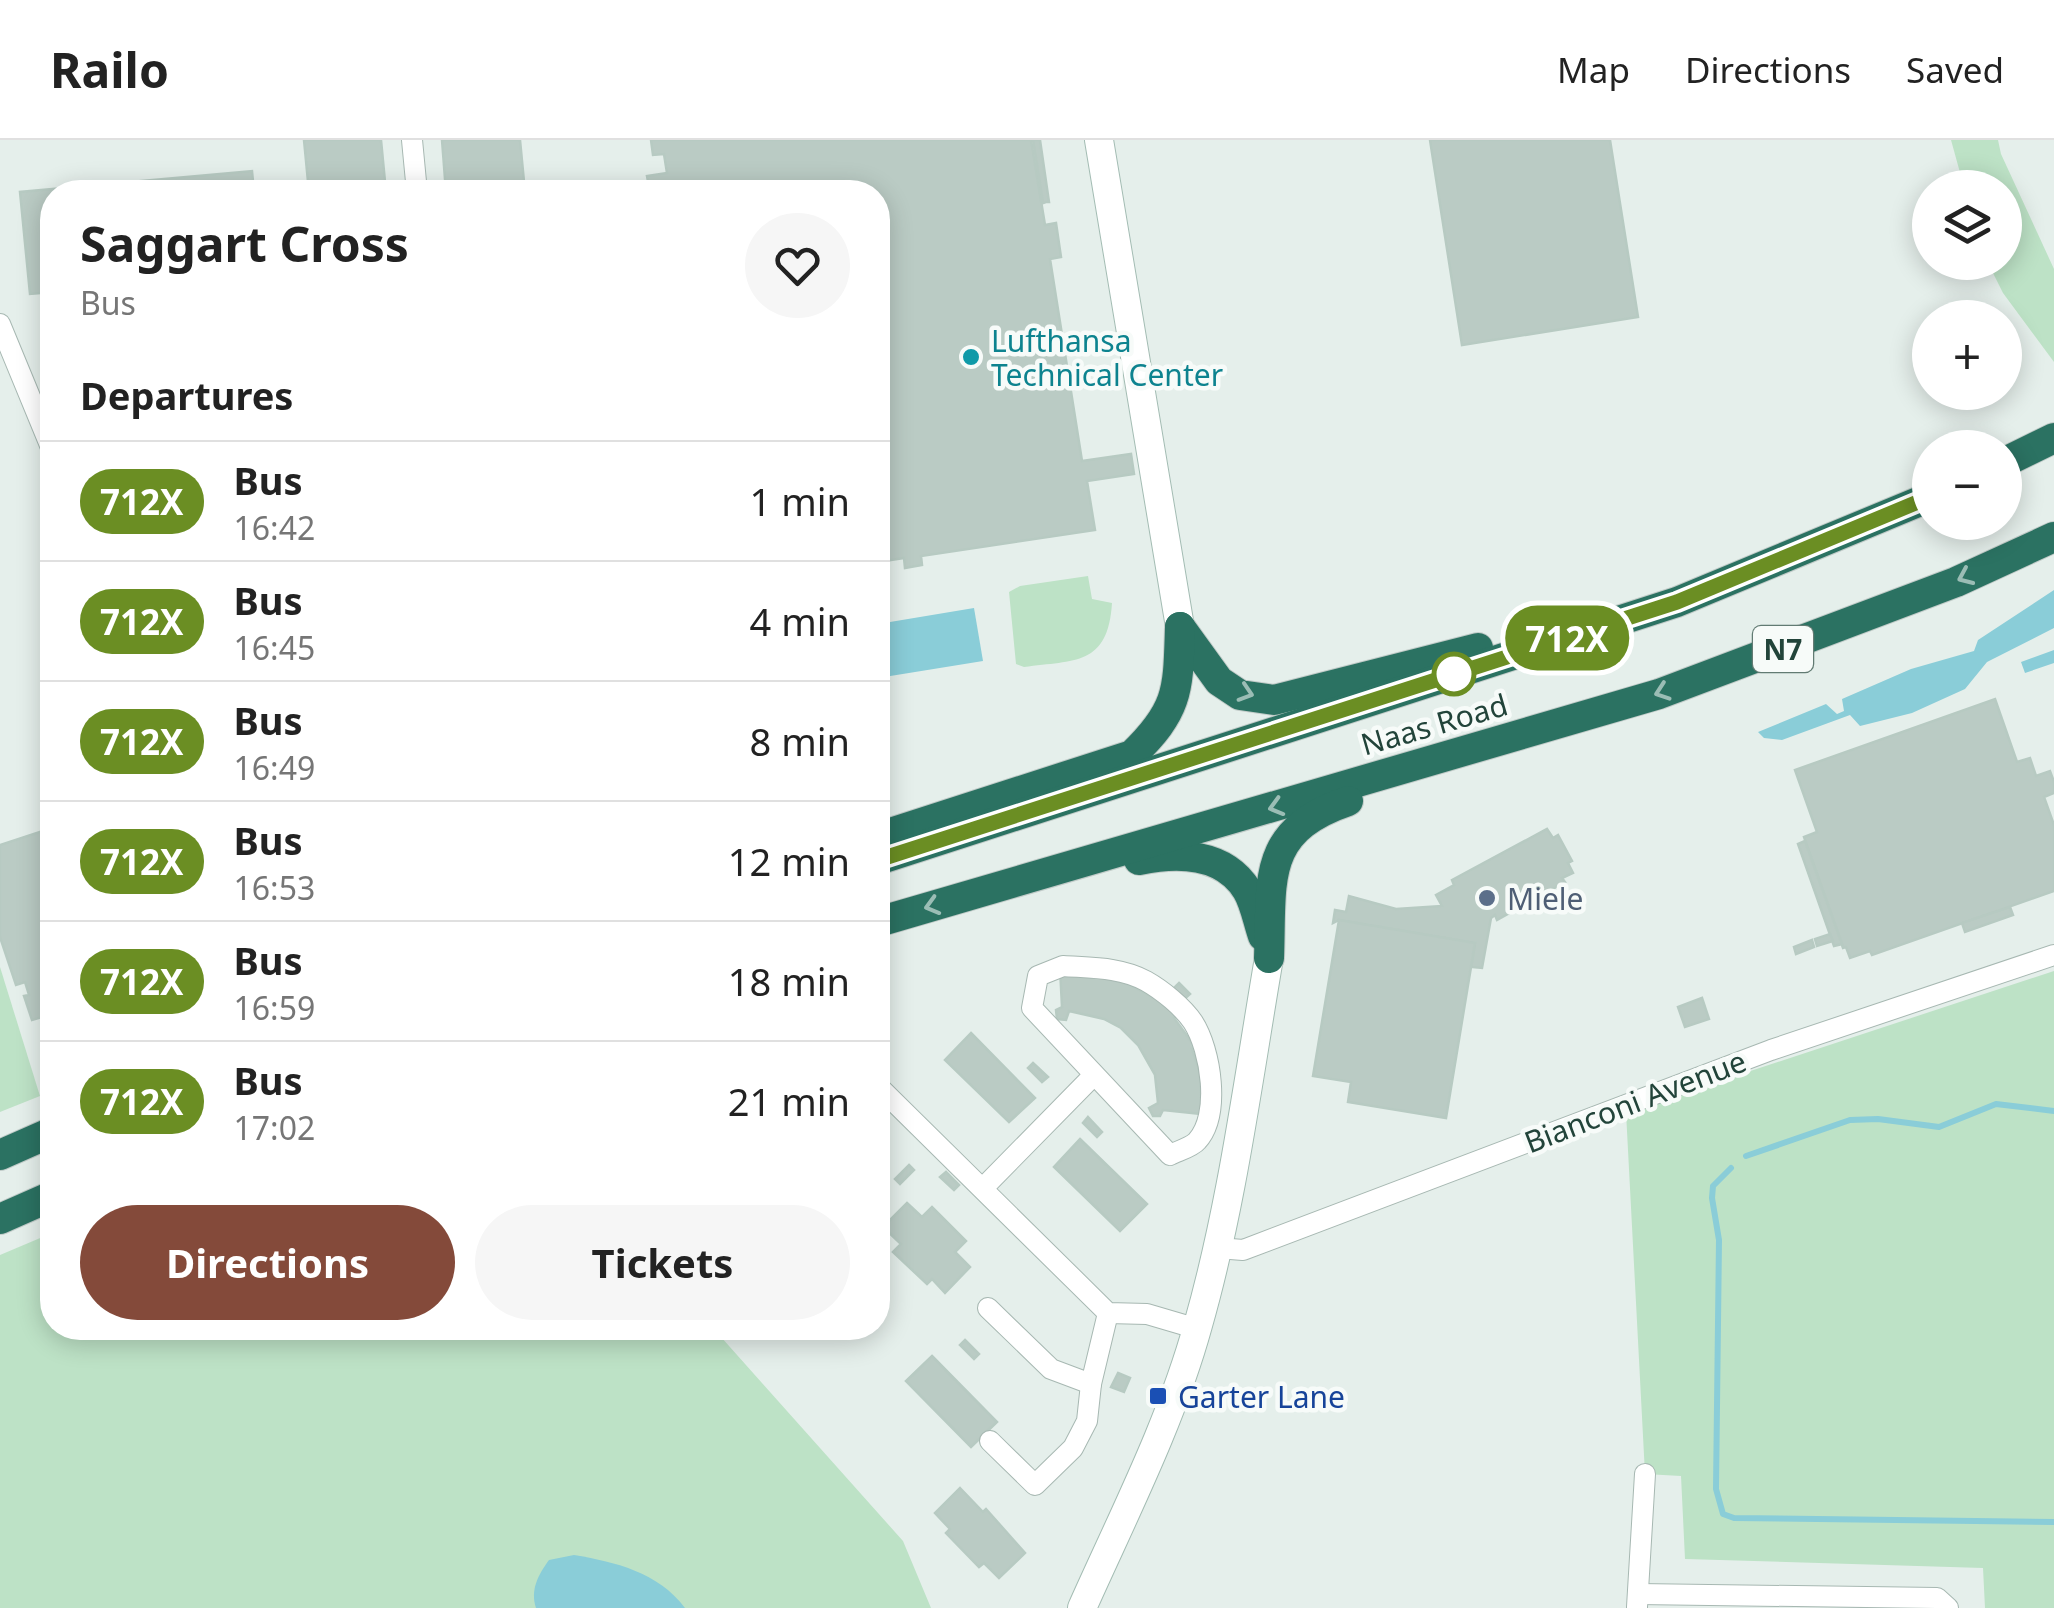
<!DOCTYPE html>
<html lang="en">
<head>
<meta charset="utf-8">
<style>
  body { margin:0; font-family:"Noto Sans",sans-serif; background:#f6f6f6; color:#222; height:100vh; display:flex; flex-direction:column; font-size:38px; white-space:nowrap }
  * { box-sizing:border-box; margin:0 }
  p { font-size:32px; color:#767676 }
  .icon { flex:none; width:55px; height:55px; fill:none; stroke:currentColor; stroke-width:2; stroke-linecap:round; stroke-linejoin:round }
  .map { position:relative; flex:1; overflow:hidden }
  .drawer { position:absolute; left:40px; top:40px; width:850px; height:1160px; display:flex; flex-direction:column; background:#fff; border-radius:40px; box-shadow:0 5px 25px #0003 }
  .drawer>* { flex:none }
  .badge { padding:0 20px; border-radius:32px; font-size:35px; line-height:65px }
  .fabs { position:absolute; left:1912px; top:30px; display:grid; gap:20px }
  .fabs a { display:grid; place-items:center; width:110px; height:110px; border-radius:50%; background:#fff; box-shadow:0 5px 25px #0003; font-size:50px }
  .map>.badge { position:absolute; translate:-50% -50%; box-shadow:0 0 0 5px #fff }
  h2 { padding:0 40px; font-size:38px; line-height:90px }
  .round { display:grid; place-items:center; flex:none; width:105px; height:105px; border-radius:52px; background:#f6f6f6 }
  .headline { display:flex; align-items:center; justify-content:space-between; height:170px; padding:0 40px }
  h1 { font-size:48px; font-weight:700; line-height:75px }
  .primary-button { display:flex; gap:20px; margin-top:auto; padding:20px 40px }
  .primary-button a { flex:1; height:115px; border-radius:60px; background:#844a3a; color:#fff; font-size:40px; font-weight:700; line-height:115px; text-align:center }
  .primary-button a+a { background:#f6f6f6; color:#222 }
  ul { padding:0; list-style:none }
  li { display:flex; align-items:center; gap:30px; height:120px; padding:0 40px; border-top:2px solid #e0e0e0 }
  li div { flex:1 }
  li b { display:block; font-size:38px }
  li em { font-style:normal }
  li .badge { min-width:110px; font-weight:700; text-align:center }
  header { display:flex; align-items:center; gap:60px; box-sizing:border-box; height:140px; padding:0 50px; background:#fff; border-bottom:2px solid #e0e0e0 }
  header strong { font-size:48px }
  nav { display:flex; gap:55px; margin-inline-start:auto; font-size:35px }
  .map>svg:first-child { display:block }
  .green { fill:#bde2c6 }
  .water { fill:#8acdd8 }
  .lines { fill:none; stroke-linecap:round; stroke-linejoin:round }
  .stream { stroke:#8acdd8; stroke-width:6 }
  .building { fill:#bacbc4; stroke:#b7cac2; stroke-width:2.5 }
  .street-casing { stroke:#a7b8b2; stroke-width:22 }
  .secondary-casing { stroke:#a3bcb3; stroke-width:30 }
  .highway-casing { stroke:#c1cbc8; stroke-width:32 }
  .street { stroke:#fff; stroke-width:20 }
  .secondary { stroke:#fff; stroke-width:28 }
  .highway { stroke:#2b7262; stroke-width:30 }
  .oneway { stroke:#9bbdb5 }
  .line-casing { stroke:#fff; stroke-width:22 }
  .line { stroke:#6b8e23; stroke-width:15 }
  .culture-dot { fill:#0f9aa8; stroke:#f7fbf9; stroke-width:4 }
  .stop-dot { fill:#fff; stroke:#6b8e23; stroke-width:5 }
  .service-dot { fill:#5c6f8a; stroke:#f7fbf9; stroke-width:4 }
  .transit-dot { fill:#1a4fb4; stroke:#f7fbf9; stroke-width:4 }
  .labels { text-anchor:middle; dominant-baseline:central; stroke-width:9; stroke-linejoin:round; paint-order:stroke }
  .shield { fill:#f7fbf9; stroke:#627b73; stroke-width:2.5 }
  .shield-label { font-size:28px; font-weight:bold; fill:#22443a }
  .culture-label { font-size:30px; fill:#0d838f; stroke:#f7fbf9; text-anchor:start }
  .street-label { font-size:30px; fill:#22443a; stroke:#f7fbf9 }
  .service-label { font-size:30px; fill:#4e5e75; stroke:#f7fbf9; text-anchor:start }
  .transit-label { font-size:30px; fill:#164399; stroke:#f7fbf9; text-anchor:start }
</style>
</head>
<body>
<header>
<strong>Railo</strong>
<nav><a>Map</a><a>Directions</a><a>Saved</a></nav>
</header>
<div class="map">
<svg width="2054" height="1468" viewBox="0 0 2054 1468">
  <rect width="100%" height="100%" fill="#e5efeb"/>
  <g class="green">
    <polygon points="1951,0 1998,0 2001,14 2054,129 2054,222 2003,153 1988,123 2005,122 2005,48 1964,47"/>
    <path d="M1088,436l4,23 20,4c-4,63 -37,57 -88,64l-8,-3 -7,-72 11,-6z"/>
    <polygon points="0,827 40,956 0,972"/>
    <polygon points="2054,831 2054,1468 1985,1468 1983,1428 1685,1419 1681,1336 1645,1334 1626,972"/>
    <polygon points="52,1093 52,1188 713,1188 903,1401 931,1468 0,1468 0,1115"/>
  </g>
  <g class="water">
    <polygon points="2054,450 2054,488 1987,522 1965,549 1912,573 1860,586 1850,575 1782,600 1764,598 1758,592 1826,564 1837,574 1844,571 1842,559 1911,529 1974,511 1978,500"/>
    <polygon points="974,468 983,521 878,538 878,484"/>
    <polygon points="2054,510 2054,523 2025,533 2021,522"/>
    <path d="M574,1415c41,7 84,17 111,53h-149c-6,-18 2,-33 13,-48z"/>
  </g>
  <g class="lines">
    <g class="stream">
      <polyline points="1746,1016 1850,980 1878,979 1939,987 1996,964 2054,971"/>
      <polyline points="1731,1028 1713,1046 1712,1058 1719,1100 1716,1349 1723,1374 1734,1378 2054,1382"/>
    </g>
  </g>
  <g class="building">
    <polygon points="304,0 381,0 386,52 309,52"/>
    <polygon points="442,0 520,0 525,52 446,52"/>
    <polygon points="651,0 1031,0 1045,85 1056,83 1061,117 1050,119 1082,321 1131,314 1134,334 1087,341 1095,390 921,416 922,425 905,428 904,418 878,422 878,52 650,52 647,36 667,33 664,14 653,15"/>
    <polygon points="1033,0 1040,0 1049,62 1046,62 1043,63"/>
    <polygon points="1430,0 1610,0 1638,177 1462,205"/>
    <polygon points="252,31 254,52 52,52 52,152 30,154 20,52"/>
    <polygon points="1995,559 2017,622 2030,618 2036,636 2050,631 2054,642 2054,653 2044,657 2054,685 2054,751 1872,815 1870,811 1850,818 1846,807 1843,808 1804,697 1817,692 1795,630"/>
    <polygon points="52,688 52,874 32,880 24,856 29,855 25,842 16,845 0,797 0,705"/>
    <polygon points="1547,689 1553,698 1558,695 1572,721 1568,723 1573,733 1562,738 1565,742 1497,780 1495,775 1491,778 1482,828 1471,827 1475,803 1339,780 1333,783 1335,770 1346,772 1349,756 1396,769 1442,766 1436,755 1454,745 1452,740"/>
    <polygon points="1805,701 1842,804 1834,806 1798,704"/>
    <polygon points="2010,767 2013,775 1965,792 1962,783"/>
    <polygon points="1339,780 1475,803 1446,978 1348,962 1351,942 1313,936"/>
    <polygon points="1830,794 1833,801 1817,806 1815,799"/>
    <polygon points="1812,800 1814,807 1796,814 1794,807"/>
    <polygon points="1060,828 1117,837 1156,859 1158,856 1177,875 1174,878 1196,908 1192,909 1200,933 1202,974 1163,970 1160,976 1153,976 1149,968 1158,963 1155,935 1138,905 1121,888 1104,879 1069,871 1066,880 1057,879 1056,870 1062,867"/>
    <polygon points="1179,843 1190,854 1182,861 1171,851"/>
    <polygon points="1702,858 1709,879 1685,887 1678,867"/>
    <polygon points="971,893 1035,958 1009,982 945,920"/>
    <polygon points="1033,923 1048,937 1042,942 1028,928"/>
    <polygon points="1088,977 1102,992 1097,997 1083,983"/>
    <polygon points="1080,999 1147,1064 1120,1091 1054,1027"/>
    <polygon points="909,1025 914,1030 900,1044 895,1039"/>
    <polygon points="946,1032 959,1045 954,1050 940,1037"/>
    <polygon points="907,1063 922,1077 932,1067 966,1101 955,1112 970,1127 945,1153 932,1139 927,1144 893,1112 901,1104 883,1087"/>
    <polygon points="965,1200 979,1214 974,1219 960,1205"/>
    <polygon points="932,1216 997,1282 971,1307 906,1241"/>
    <polygon points="1118,1233 1130,1238 1124,1252 1111,1247"/>
    <polygon points="960,1348 983,1372 986,1369 1025,1413 999,1438 984,1423 979,1427 946,1393 950,1389 935,1373"/>
  </g>
  <g class="lines">
    <g class="street-casing">
      <g id="street">
        <polyline points="412,0 417,52"/>
        <polyline points="0,184 52,310"/>
        <path d="M1063,826c28,2 58,1 83,15 16,9 37,26 47,41 18,28 28,93 4,119 -5,6 -19,10 -27,14l-138,-147 6,-32z"/>
        <polyline points="878,946 1108,1173 1147,1174 1198,1189"/>
        <polyline points="983,1048 1094,935"/>
        <polyline points="1218,1108 1243,1110 1771,910 2054,815"/>
        <polyline points="988,1168 1051,1229 1091,1244"/>
        <polyline points="990,1301 1035,1345 1073,1308 1087,1281 1091,1244 1108,1173"/>
        <polyline points="1638,1454 1937,1458 1948,1468"/>
        <polyline points="1637,1467 1645,1334"/>
      </g>
    </g>
    <g class="secondary-casing">
      <g id="secondary">
        <polyline points="1099,0 1180,487"/>
        <path d="M1082,1468c41,-92 89,-185 116,-283 34,-119 50,-245 71,-367"/>
      </g>
    </g>
    <g class="highway-casing">
      <g id="highway">
        <polyline points="2005,322 2054,298"/>
        <polyline points="1180,487 1219,541 1240,555 1274,560 1478,508"/>
        <path d="M878,697l254,-82c48,-46 46,-66 48,-128"/>
        <polyline points="878,720 1677,462 1930,357"/>
        <path d="M1139,720c39,-8 85,-7 108,30 8,13 11,32 16,46"/>
        <polyline points="878,782 1659,554 1956,442 2054,397"/>
        <path d="M1269,818c3,-78 -9,-127 79,-157"/>
        <polyline points="0,1015 52,992"/>
        <polyline points="0,1079 52,1056"/>
      </g>
    </g>
    <use href="#street" class="street"/>
    <use href="#secondary" class="secondary"/>
    <use href="#highway" class="highway"/>
  </g>
  <defs><path id="oneway-chevron" d="M-2-3.5L2.5 0L-2 3.5" fill="none" stroke-width="1.6" stroke-linecap="round" stroke-linejoin="round" transform="scale(2.5)"/></defs>
  <g class="oneway">
    <use href="#oneway-chevron" transform="translate(1965 437) rotate(156)"/>
    <use href="#oneway-chevron" transform="translate(1662 552) rotate(161)"/>
    <use href="#oneway-chevron" transform="translate(1246 553) rotate(18)"/>
    <use href="#oneway-chevron" transform="translate(1276 667) rotate(164)"/>
    <use href="#oneway-chevron" transform="translate(932 766) rotate(164)"/>
  </g>
  <g class="lines">
    <g class="line-casing">
      <polyline id="line" points="878,720 1677,462 1930,357"/>
    </g>
    <use href="#line" class="line"/>
  </g>
  <circle class="culture-dot" cx="971" cy="217" r="10"/>
  <circle class="stop-dot" cx="1454" cy="534" r="20"/>
  <circle class="service-dot" cx="1487" cy="758" r="10"/>
  <rect class="transit-dot" x="1148" y="1246" width="20" height="20" rx="5"/>
  <g class="labels">
    <rect class="shield" x="1753" y="486" width="60" height="46" rx="8"/>
    <g class="shield-label">
      <text x="1783" y="509">N7</text>
    </g>
    <g class="culture-label">
      <text x="991" y="200">Lufthansa<tspan x="991" dy="34">Technical Center</tspan></text>
    </g>
    <g class="street-label">
      <text transform="translate(1434 584) rotate(-16)">Naas Road</text>
      <text transform="translate(1635 961) rotate(-21)">Bianconi Avenue</text>
    </g>
    <g class="service-label">
      <text x="1507" y="758">Miele</text>
    </g>
    <g class="transit-label">
      <text x="1178" y="1256">Garter Lane</text>
    </g>
  </g>
</svg>
<div class="fabs">
<a><svg class="icon" aria-label="layers" viewBox="0 0 24 24"><path d="M12 4l9 5-9 5-9-5zM3 14l9 5 9-5"/></svg></a>
<a>+</a>
<a>−</a>
</div>
<b class="badge" style="left:1567px;top:498px;background:#6b8e23;color:#fff">712X</b>
<section class="drawer">
<div class="headline"><div><h1>Saggart Cross</h1><p>Bus</p></div><a class="round"><svg class="icon" aria-label="heart" viewBox="0 0 24 24"><path d="M12 20l-8-8c-3-5 5-10 8-4 3-6 11-1 8 4z"/></svg></a></div>
<h2>Departures</h2>
<ul>
<li><span class="badge" style="background:#6b8e23;color:#fff">712X</span><div><b>Bus</b><p>16:42</p></div><em>1 min</em></li>
<li><span class="badge" style="background:#6b8e23;color:#fff">712X</span><div><b>Bus</b><p>16:45</p></div><em>4 min</em></li>
<li><span class="badge" style="background:#6b8e23;color:#fff">712X</span><div><b>Bus</b><p>16:49</p></div><em>8 min</em></li>
<li><span class="badge" style="background:#6b8e23;color:#fff">712X</span><div><b>Bus</b><p>16:53</p></div><em>12 min</em></li>
<li><span class="badge" style="background:#6b8e23;color:#fff">712X</span><div><b>Bus</b><p>16:59</p></div><em>18 min</em></li>
<li><span class="badge" style="background:#6b8e23;color:#fff">712X</span><div><b>Bus</b><p>17:02</p></div><em>21 min</em></li>
</ul>
<div class="primary-button"><a>Directions</a><a>Tickets</a></div>
</section>
</div>
</body>
</html>
